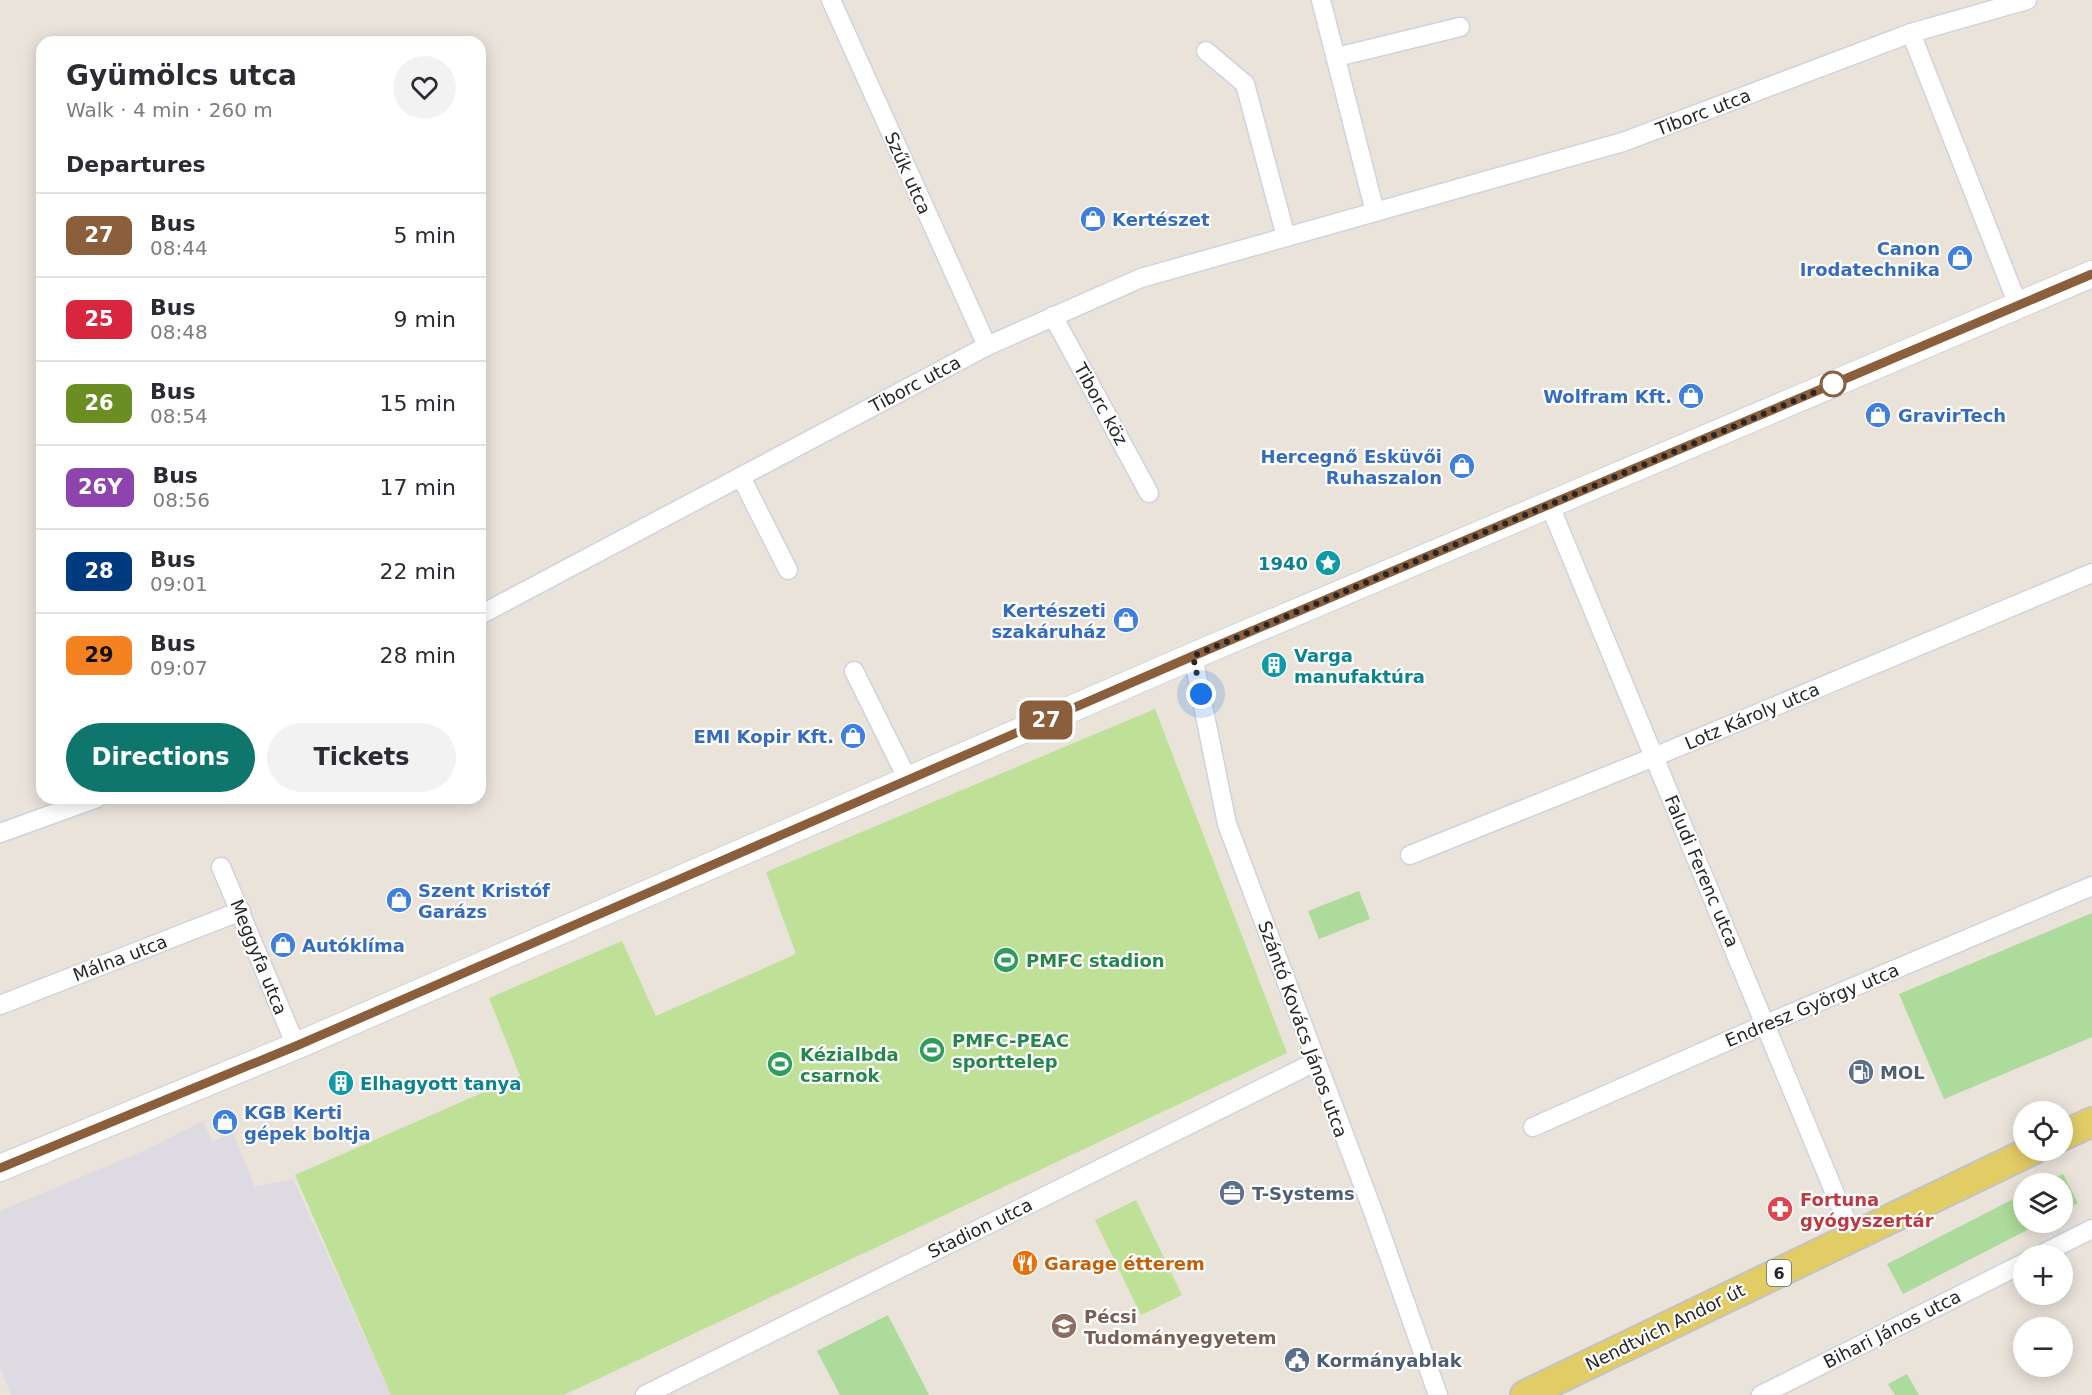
<!DOCTYPE html>
<html lang="en">
<head>
<meta charset="utf-8">
<style>
  body { margin:0; font-family:"DejaVu Sans",sans-serif; background:#f2f2f3; color:#2b2b33; height:100vh; display:flex; flex-direction:column; font-size:22px; white-space:nowrap }
  * { box-sizing:border-box; margin:0 }
  p { font-size:20px; color:#7c7c81 }
  .icon { flex:none; width:33px; height:33px; fill:none; stroke:currentColor; stroke-width:2; stroke-linecap:round; stroke-linejoin:round }
  .map { position:relative; flex:1; overflow:hidden }
  .panel { position:absolute; left:36px; top:36px; width:450px; height:768px; display:flex; flex-direction:column; background:#fff; border-radius:18px; box-shadow:0 3px 15px #0003 }
  .panel>* { flex:none }
  .badge { padding:0 12px; border-radius:9px; font-size:21px; line-height:39px }
  .fabs { position:absolute; left:2013px; top:1101px; display:grid; gap:12px }
  .fabs a { display:grid; place-items:center; width:60px; height:60px; border-radius:50%; background:#fff; box-shadow:0 3px 15px #0003; font-size:30px }
  .you { position:absolute; width:30px; height:30px; margin:-15px; border:4px solid #fff; border-radius:50%; background:#1a73e8; box-shadow:0 0 0 9px #1a73e833 }
  .map>.badge { position:absolute; translate:-50% -50%; box-shadow:0 0 0 3px #fff }
  h2 { padding:0 30px; font-size:22px; line-height:54px }
  .round { display:grid; place-items:center; flex:none; width:63px; height:63px; border-radius:32px; background:#f2f2f3 }
  .head { display:flex; align-items:center; justify-content:space-between; height:102px; padding:0 30px }
  h1 { font-size:28px; font-weight:600; line-height:45px }
  .primary-button { display:flex; gap:12px; margin-top:auto; padding:12px 30px }
  .primary-button a { flex:1; height:69px; border-radius:36px; background:#0f766e; color:#fff; font-size:24px; font-weight:600; line-height:69px; text-align:center }
  .primary-button a+a { background:#f2f2f3; color:#2b2b33 }
  ul { padding:0; list-style:none }
  li { display:flex; align-items:center; gap:18px; height:84px; padding:0 30px; border-top:2px solid #e1e1e2 }
  li div { flex:1 }
  li b { display:block; font-size:22px }
  li em { font-style:normal }
  li .badge { min-width:66px; font-weight:700; text-align:center }
  .map>svg:first-child { display:block }
  .industrial { fill:#dddae1 }
  .green { fill:#addb9b }
  .pitch { fill:#bee197 }
  .lines { fill:none; stroke-linecap:round; stroke-linejoin:round }
  .street-casing { stroke:#d0d2df; stroke-width:21 }
  .secondary-casing { stroke:#d0d2df; stroke-width:28 }
  .primary-casing { stroke:#c3c3c3; stroke-width:32 }
  .street { stroke:#fff; stroke-width:18 }
  .secondary { stroke:#fff; stroke-width:26 }
  .primary { stroke:#e2cc65; stroke-width:28 }
  .line-casing { stroke:#fff; stroke-width:14 }
  .line { stroke:#8b5e3c; stroke-width:9 }
  .walk { stroke:#272727; stroke-width:6; stroke-dasharray:0 10.8 }
  .stop-dot { fill:#fff; stroke:#8b5e3c; stroke-width:3 }
  .labels { text-anchor:middle; dominant-baseline:central; stroke-width:4.5; stroke-linejoin:round; paint-order:stroke }
  .shield { fill:#fff; stroke:#686868; stroke-width:1.5 }
  .shield-label { font-size:16px; font-weight:bold; fill:#272727 }
  .street-label { font-size:18px; fill:#272727; stroke:#fff }
  .shop-label { font-size:18px; font-weight:bold; fill:#366cbe; stroke:#fff; text-anchor:start }
  .culture-label { font-size:18px; font-weight:bold; fill:#0d838f; stroke:#fff; text-anchor:start }
  .leisure-label { font-size:18px; font-weight:bold; fill:#27864d; stroke:#fff; text-anchor:start }
  .service-label { font-size:18px; font-weight:bold; fill:#4e5e75; stroke:#fff; text-anchor:start }
  .health-label { font-size:18px; font-weight:bold; fill:#be3a42; stroke:#fff; text-anchor:start }
  .food-label { font-size:18px; font-weight:bold; fill:#c56008; stroke:#fff; text-anchor:start }
  .education-label { font-size:18px; font-weight:bold; fill:#785e54; stroke:#fff; text-anchor:start }
</style>
</head>
<body>
<div class="map">
<svg width="2092" height="1395" viewBox="0 0 2092 1395">
  <rect width="100%" height="100%" fill="#e9e3da"/>
  <polygon class="industrial" points="203,1121 212,1142 233,1133 255,1187 293,1179 391,1395 11,1395 0,1368 0,1211 148,1149"/>
  <g class="green">
    <polygon points="1359,891 1370,919 1319,939 1308,911"/>
    <polygon points="2092,913 2092,1037 1944,1099 1899,994"/>
    <polygon points="2063,1174 2078,1203 2063,1211 2062,1184 2044,1183"/>
    <polygon points="2023,1194 2024,1222 2041,1223 1903,1294 1887,1264"/>
    <polygon points="888,1315 929,1395 840,1395 817,1351"/>
    <polygon points="1907,1374 1919,1395 1895,1395 1888,1384"/>
  </g>
  <g class="pitch">
    <polygon points="1155,709 1287,1053 564,1395 391,1395 295,1175 520,1076 489,998 622,941 656,1016 796,954 766,872"/>
    <polygon points="1136,1200 1182,1295 1141,1315 1095,1220"/>
  </g>
  <g class="lines">
    <g class="street-casing">
      <g id="street">
        <polyline points="831,0 987,346"/>
        <polyline points="1321,0 1375,212"/>
        <polyline points="1911,33 2018,305"/>
        <polyline points="1206,51 1245,84 1286,237"/>
        <polyline points="1337,57 1460,27"/>
        <polyline points="1053,316 1149,493"/>
        <polyline points="741,477 788,570"/>
        <polyline points="1550,506 1853,1237"/>
        <polyline points="480,615 987,346 1141,278 1623,142 1911,33 2027,0"/>
        <polyline points="1193,656 1227,824 1374,1214 1438,1395"/>
        <polyline points="854,671 908,780"/>
        <polyline points="0,833 97,798"/>
        <polyline points="1410,855 1654,757 2092,573"/>
        <polyline points="221,867 296,1046"/>
        <polyline points="0,1005 241,911"/>
        <polyline points="1533,1127 1766,1024 2092,886"/>
        <polyline points="2038,1256 2092,1229"/>
        <polyline points="645,1395 1315,1062"/>
        <polyline points="1761,1395 2024,1263"/>
      </g>
    </g>
    <g class="secondary-casing">
      <polyline id="secondary" points="0,1168 296,1046 1193,656 2092,274"/>
    </g>
    <g class="primary-casing">
      <g id="primary">
        <polyline points="2062,1136 2092,1122"/>
        <polyline points="1525,1395 2033,1150"/>
      </g>
    </g>
    <use href="#street" class="street"/>
    <use href="#secondary" class="secondary"/>
    <use href="#primary" class="primary"/>
  </g>
  <g class="lines">
    <g class="line-casing">
      <polyline id="line" points="0,1168 296,1046 1193,656 2092,274"/>
    </g>
    <use href="#line" class="line"/>
    <polyline class="walk" points="1201,694 1193,656 1841,381 1833,384"/>
  </g>
  <defs>
    <g id="shop-disc" transform="scale(1.35)"><circle r="9.5" fill="#3f7fe0" stroke="#fff"/><path d="M-5-2.5h2.3a2.7 3.5 0 0 1 5.4 0H5L5.5 6h-11ZM-1.5-2.5h3a1.5 2.3 0 0 0-3 0Z" fill="#fff"/></g>
    <g id="sight-disc" transform="scale(1.35)"><circle r="9.5" fill="#0f9aa8" stroke="#fff"/><path d="M0-6L1.8-2.2L6-1.7L2.9 1.2L3.7 5.4L0 3.3L-3.7 5.4L-2.9 1.2L-6-1.7L-1.8-2.2Z" fill="#fff"/></g>
    <g id="building-disc" transform="scale(1.35)"><circle r="9.5" fill="#0f9aa8" stroke="#fff"/><path d="M-4-6H4V6H1V3H-1V6H-4ZM-2.5-4.3h1.7v1.8h-1.7ZM.8-4.3h1.7v1.8H.8ZM-2.5-1h1.7V.8h-1.7ZM.8-1h1.7V.8H.8Z" fill="#fff"/></g>
    <g id="stadium-disc" transform="scale(1.35)"><circle r="9.5" fill="#2e9e5b" stroke="#fff"/><path d="M0-5a6.5 5 0 1 0 0 10a6.5 5 0 1 0 0-10ZM-3.5-1.8h7v3.6h-7Z" fill="#fff"/></g>
    <g id="fuel-disc" transform="scale(1.35)"><circle r="9.5" fill="#5c6f8a" stroke="#fff"/><path d="M-5.5-6h7V0h2V4h1.3V-2.5L3-4.5l.8-.8L6-3V5H2.5V1h-1V6h-7ZM-4.2-4.7v3.2H.2V-4.7Z" fill="#fff"/></g>
    <g id="office-disc" transform="scale(1.35)"><circle r="9.5" fill="#5c6f8a" stroke="#fff"/><path d="M-6-3h4V-5.5h4V-3h4V5H-6ZM-1-4.5V-3h2v-1.5ZM-6 0V1H6V0Z" fill="#fff"/></g>
    <g id="pharmacy-disc" transform="scale(1.35)"><circle r="9.5" fill="#e0444e" stroke="#fff"/><path d="M-2-6h4v4h4v4h-4v4h-4v-4h-4v-4h4Z" fill="#fff"/></g>
    <g id="restaurant-disc" transform="scale(1.35)"><circle r="9.5" fill="#e8710a" stroke="#fff"/><path d="M-5-6h1v4h1v-4h1v4h1v-4h1v5L-1.5 .5V6h-2V.5L-5-1ZM5-6V6H3V1.5H1.5Q1.5-4 5-6Z" fill="#fff"/></g>
    <g id="university-disc" transform="scale(1.35)"><circle r="9.5" fill="#8d6e63" stroke="#fff"/><path d="M0-5L7-2L0 1L-7-2ZM-4 1L0 2.5L4 1V4Q0 6-4 4Z" fill="#fff"/></g>
    <g id="civic-disc" transform="scale(1.35)"><circle r="9.5" fill="#5c6f8a" stroke="#fff"/><path d="M-.6-6.5H3V-4.5H.6V-3L4-1V1h2V6H-6V1h2V-1L-.6-3ZM-1.2 2.5V6h2.4V2.5Z" fill="#fff"/></g>
  </defs>
  <g fill-rule="evenodd">
    <use href="#shop-disc" x="1093" y="219"/>
    <use href="#shop-disc" x="1960" y="258"/>
    <use href="#shop-disc" x="1691" y="396"/>
    <use href="#shop-disc" x="1878" y="415"/>
    <use href="#shop-disc" x="1462" y="466"/>
    <use href="#sight-disc" x="1328" y="563"/>
    <use href="#shop-disc" x="1126" y="620"/>
    <use href="#building-disc" x="1274" y="665"/>
    <use href="#shop-disc" x="853" y="736"/>
    <use href="#shop-disc" x="399" y="900"/>
    <use href="#shop-disc" x="283" y="945"/>
    <use href="#stadium-disc" x="1006" y="960"/>
    <use href="#stadium-disc" x="932" y="1050"/>
    <use href="#stadium-disc" x="780" y="1064"/>
    <use href="#fuel-disc" x="1861" y="1072"/>
    <use href="#building-disc" x="341" y="1083"/>
    <use href="#shop-disc" x="225" y="1122"/>
    <use href="#office-disc" x="1232" y="1193"/>
    <use href="#pharmacy-disc" x="1780" y="1209"/>
    <use href="#restaurant-disc" x="1025" y="1263"/>
    <use href="#university-disc" x="1064" y="1326"/>
    <use href="#civic-disc" x="1297" y="1360"/>
  </g>
  <circle class="stop-dot" cx="1833" cy="384" r="12"/>
  <g class="labels">
    <rect class="shield" x="1767" y="1260" width="24" height="26" rx="4.5"/>
    <g class="shield-label">
      <text x="1779" y="1273">6</text>
    </g>
    <g class="street-label">
      <text transform="translate(1703 112) rotate(-21)">Tiborc utca</text>
      <text transform="translate(908 173) rotate(66)">Szűk utca</text>
      <text transform="translate(915 384) rotate(-28)">Tiborc utca</text>
      <text transform="translate(1101 404) rotate(61)">Tiborc köz</text>
      <text transform="translate(1752 716) rotate(-23)">Lotz Károly utca</text>
      <text transform="translate(1702 871) rotate(67)">Faludi Ferenc utca</text>
      <text transform="translate(259 957) rotate(68)">Meggyfa utca</text>
      <text transform="translate(120 958) rotate(-21)">Málna utca</text>
      <text transform="translate(1812 1005) rotate(-23)">Endresz György utca</text>
      <text transform="translate(1303 1029) rotate(70)">Szántó Kovács János utca</text>
      <text transform="translate(980 1228) rotate(-26)">Stadion utca</text>
      <text transform="translate(1665 1327) rotate(-26)">Nendtvich Andor út</text>
      <text transform="translate(1892 1329) rotate(-27)">Bihari János utca</text>
    </g>
    <g class="shop-label">
      <text x="1112" y="219">Kertészet</text>
      <text x="1940" y="248" text-anchor="end">Canon<tspan x="1940" dy="21">Irodatechnika</tspan></text>
      <text x="1672" y="396" text-anchor="end">Wolfram Kft.</text>
      <text x="1898" y="415">GravirTech</text>
      <text x="1442" y="456" text-anchor="end">Hercegnő Esküvői<tspan x="1442" dy="21">Ruhaszalon</tspan></text>
      <text x="1106" y="610" text-anchor="end">Kertészeti<tspan x="1106" dy="21">szakáruház</tspan></text>
      <text x="834" y="736" text-anchor="end">EMI Kopir Kft.</text>
      <text x="418" y="890">Szent Kristóf<tspan x="418" dy="21">Garázs</tspan></text>
      <text x="302" y="945">Autóklíma</text>
      <text x="244" y="1112">KGB Kerti<tspan x="244" dy="21">gépek boltja</tspan></text>
    </g>
    <g class="culture-label">
      <text x="1308" y="563" text-anchor="end">1940</text>
      <text x="1294" y="655">Varga<tspan x="1294" dy="21">manufaktúra</tspan></text>
      <text x="360" y="1083">Elhagyott tanya</text>
    </g>
    <g class="leisure-label">
      <text x="1026" y="960">PMFC stadion</text>
      <text x="952" y="1040">PMFC-PEAC<tspan x="952" dy="21">sporttelep</tspan></text>
      <text x="800" y="1054">Kézialbda<tspan x="800" dy="21">csarnok</tspan></text>
    </g>
    <g class="service-label">
      <text x="1880" y="1072">MOL</text>
      <text x="1252" y="1193">T-Systems</text>
      <text x="1316" y="1360">Kormányablak</text>
    </g>
    <g class="health-label">
      <text x="1800" y="1199">Fortuna<tspan x="1800" dy="21">gyógyszertár</tspan></text>
    </g>
    <g class="food-label">
      <text x="1044" y="1263">Garage étterem</text>
    </g>
    <g class="education-label">
      <text x="1084" y="1316">Pécsi<tspan x="1084" dy="21">Tudományegyetem</tspan></text>
    </g>
  </g>
</svg>
<div class="fabs">
<a><svg class="icon" aria-label="locate" viewBox="0 0 24 24"><circle cx="12" cy="12" r="6"/><path d="M12 2v4M12 18v4M2 12h4M18 12h4"/></svg></a>
<a><svg class="icon" aria-label="layers" viewBox="0 0 24 24"><path d="M12 4l9 5-9 5-9-5zM3 14l9 5 9-5"/></svg></a>
<a>+</a>
<a>−</a>
</div>
<div class="you" style="left:1201px;top:694px"></div>
<b class="badge" style="left:1046px;top:720px;background:#8b5e3c;color:#fff">27</b>
<section class="panel">
<div class="head"><div><h1>Gyümölcs utca</h1><p>Walk · 4 min · 260 m</p></div><a class="round"><svg class="icon" aria-label="heart" viewBox="0 0 24 24"><path d="M12 20l-8-8c-3-5 5-10 8-4 3-6 11-1 8 4z"/></svg></a></div>
<h2>Departures</h2>
<ul>
<li><span class="badge" style="background:#8b5e3c;color:#fff">27</span><div><b>Bus</b><p>08:44</p></div><em>5 min</em></li>
<li><span class="badge" style="background:#d7263d;color:#fff">25</span><div><b>Bus</b><p>08:48</p></div><em>9 min</em></li>
<li><span class="badge" style="background:#6b8e23;color:#fff">26</span><div><b>Bus</b><p>08:54</p></div><em>15 min</em></li>
<li><span class="badge" style="background:#8e44ad;color:#fff">26Y</span><div><b>Bus</b><p>08:56</p></div><em>17 min</em></li>
<li><span class="badge" style="background:#003b80;color:#fff">28</span><div><b>Bus</b><p>09:01</p></div><em>22 min</em></li>
<li><span class="badge" style="background:#f58220;color:#111">29</span><div><b>Bus</b><p>09:07</p></div><em>28 min</em></li>
</ul>
<div class="primary-button"><a>Directions</a><a>Tickets</a></div>
</section>
</div>
</body>
</html>
